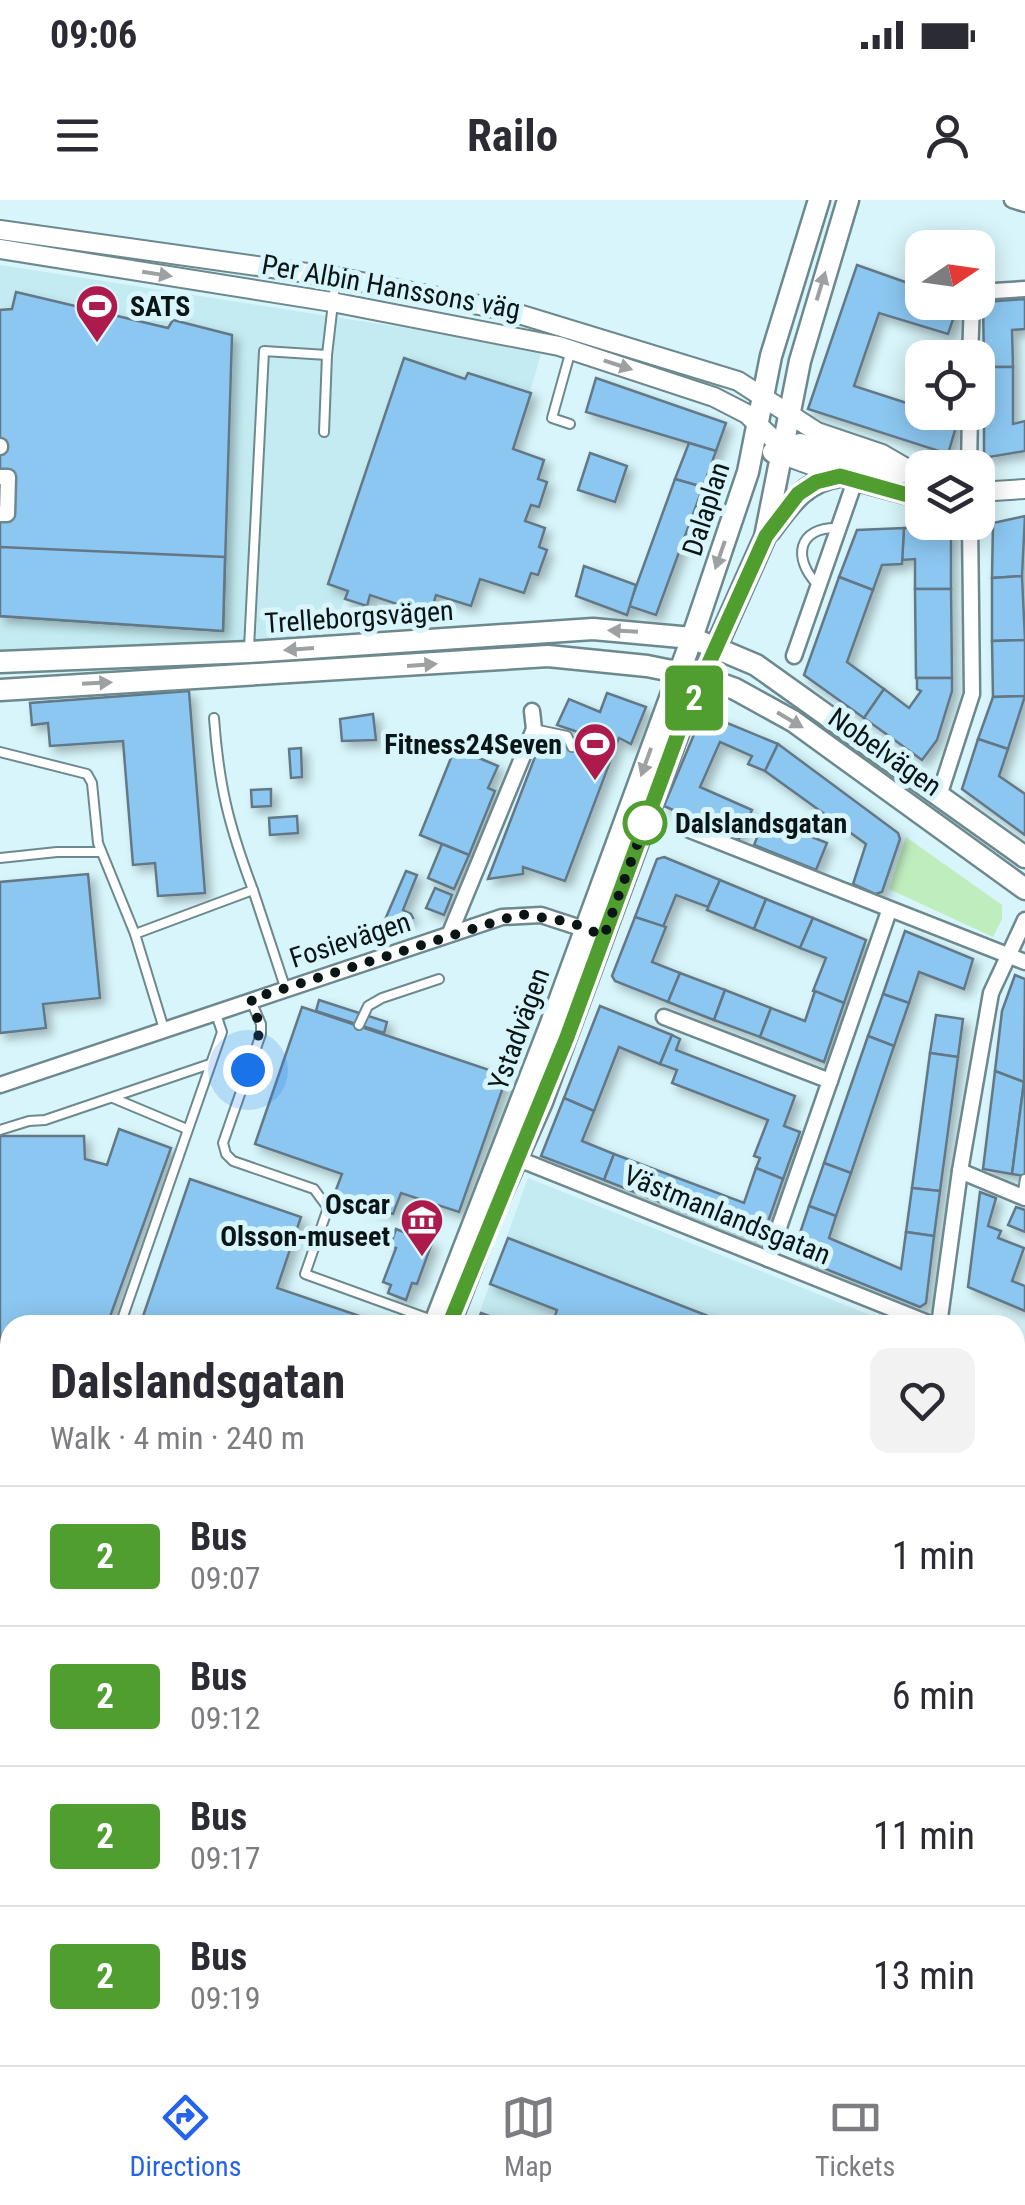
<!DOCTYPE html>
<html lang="en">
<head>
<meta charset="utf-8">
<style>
  body { margin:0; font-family:"Roboto Condensed",sans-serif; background:#f2f2f3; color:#2b2b33; height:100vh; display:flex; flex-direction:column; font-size:38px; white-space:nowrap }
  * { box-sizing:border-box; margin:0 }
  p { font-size:32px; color:#7c7c81 }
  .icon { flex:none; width:55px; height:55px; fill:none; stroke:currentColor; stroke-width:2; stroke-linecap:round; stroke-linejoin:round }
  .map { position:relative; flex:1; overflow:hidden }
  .drawer { position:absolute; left:0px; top:1115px; width:1025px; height:750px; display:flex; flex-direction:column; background:#fff; border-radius:30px 30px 0 0; box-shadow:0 5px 25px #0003 }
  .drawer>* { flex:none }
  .badge { padding:0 20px; border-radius:8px; font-size:35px; line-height:65px }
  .needle { width:65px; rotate:77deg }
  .fabs { position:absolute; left:905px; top:30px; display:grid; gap:20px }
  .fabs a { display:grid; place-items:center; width:90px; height:90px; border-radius:20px; background:#fff; box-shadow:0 5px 25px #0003; font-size:50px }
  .you { position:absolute; width:50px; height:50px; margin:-25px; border:8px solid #fff; border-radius:50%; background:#1a73e8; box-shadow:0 0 0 15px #1a73e833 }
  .map>.badge { position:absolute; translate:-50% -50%; box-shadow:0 0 0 5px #fff }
  .round { display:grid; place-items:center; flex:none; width:105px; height:105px; border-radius:20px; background:#f2f2f3 }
  .summary { display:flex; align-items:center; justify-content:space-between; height:170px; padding:0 50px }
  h1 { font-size:48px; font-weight:700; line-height:75px }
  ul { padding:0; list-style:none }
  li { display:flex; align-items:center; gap:30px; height:140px; padding:0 50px; border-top:2px solid #e1e1e2 }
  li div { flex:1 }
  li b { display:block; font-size:38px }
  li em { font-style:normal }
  li .badge { min-width:110px; font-weight:700; text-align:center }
  .status { display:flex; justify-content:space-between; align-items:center; height:70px; padding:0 50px; background:#fff; direction:ltr }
  .status svg { height:28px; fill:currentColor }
  header { display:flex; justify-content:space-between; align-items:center; height:130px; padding:0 50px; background:#fff; font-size:45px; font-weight:700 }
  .menu { display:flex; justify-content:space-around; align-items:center; height:140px; border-top:2px solid #e1e1e2; background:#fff; font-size:28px; color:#7c7c81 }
  .menu a { display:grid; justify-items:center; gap:5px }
  .menu .active { color:#2563eb }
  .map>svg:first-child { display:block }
  .built { fill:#c3ebf1 }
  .green { fill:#c0edbe }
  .building { fill:#8cc7f1; stroke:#647887; stroke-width:2.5; filter:url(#shadow) }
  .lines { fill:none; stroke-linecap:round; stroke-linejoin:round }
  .service-casing { stroke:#6d898d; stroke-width:12 }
  .pedestrian-casing { stroke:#6d898d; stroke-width:15 }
  .minor-casing { stroke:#6d898d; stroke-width:19 }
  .tertiary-casing { stroke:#6d898d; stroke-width:22 }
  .secondary-casing { stroke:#6d898d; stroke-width:25 }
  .service { stroke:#fff; stroke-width:8 }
  .pedestrian { stroke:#fff; stroke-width:10 }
  .minor { stroke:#fff; stroke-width:14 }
  .tertiary { stroke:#fff; stroke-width:18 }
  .secondary { stroke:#fff; stroke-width:20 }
  .oneway { fill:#9da1a2 }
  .line-casing { stroke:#fff; stroke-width:22 }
  .line { stroke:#509e2f; stroke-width:15 }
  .walk { stroke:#0a1516; stroke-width:10; stroke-dasharray:0 18 }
  .stop-dot { fill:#fff; stroke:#509e2f; stroke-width:5 }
  .labels { text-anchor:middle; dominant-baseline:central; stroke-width:10; stroke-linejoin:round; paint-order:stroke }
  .street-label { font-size:28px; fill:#0a1516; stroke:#d7f5fa }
  .poi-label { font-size:28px; font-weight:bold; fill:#0a1516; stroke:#d7f5fa; text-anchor:end }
  .stop-label { font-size:28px; font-weight:bold; fill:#0a1516; stroke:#d7f5fa; text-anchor:start }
</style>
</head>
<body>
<div class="status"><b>09:06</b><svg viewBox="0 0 49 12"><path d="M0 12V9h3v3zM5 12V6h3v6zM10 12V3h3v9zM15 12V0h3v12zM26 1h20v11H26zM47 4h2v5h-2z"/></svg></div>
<header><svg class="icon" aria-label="menu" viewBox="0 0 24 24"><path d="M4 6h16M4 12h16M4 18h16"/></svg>Railo<svg class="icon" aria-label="person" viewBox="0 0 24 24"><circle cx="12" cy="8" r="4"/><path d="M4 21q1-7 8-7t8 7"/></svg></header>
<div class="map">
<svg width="1025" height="1865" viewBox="0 0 1025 1865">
  <defs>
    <filter id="shadow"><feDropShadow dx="5.5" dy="5.5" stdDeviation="5" flood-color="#0004"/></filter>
  </defs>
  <rect width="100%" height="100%" fill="#d7f5fa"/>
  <g class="built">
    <polygon points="0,65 431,132 541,154 513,249 348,391 330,436 0,457"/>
    <polygon points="528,978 895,1125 475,1125"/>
  </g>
  <g class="green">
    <polygon points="906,637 1002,705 1002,719 993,737 889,689"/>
    <polygon points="10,1526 10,1855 114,1855 110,1865 0,1865 0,1552"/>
  </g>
  <g class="building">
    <polygon points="857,65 922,88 922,102 959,102 948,134 879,113 854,186 922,208 922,212 935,212 958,220 948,254 808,209"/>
    <polygon points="16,92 168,128 173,120 232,135 223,431 0,416 0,314 7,314 0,277 0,110 12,109"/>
    <polygon points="1025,99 1025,129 1012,130 1013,167 984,167 983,102"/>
    <polygon points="404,158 465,179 468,173 531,193 513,249 544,260 538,279 547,282 539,307 531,305 525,321 545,328 539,347 547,350 538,375 531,373 524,393 480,379 471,406 436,395 430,415 370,395 367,406 345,399 348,391 328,384"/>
    <polygon points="984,167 1013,167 1013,224 1025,221 1025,251 989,257 984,253"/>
    <polygon points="596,178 726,223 716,251 586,212"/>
    <polygon points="689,243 716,251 703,287 675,279"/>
    <polygon points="590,253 627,266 615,302 578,290"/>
    <polygon points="675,279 703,287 656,415 629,406"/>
    <polygon points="1025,316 1022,376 992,378 993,323"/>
    <polygon points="951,327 951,389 915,389 915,359 902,360 904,328"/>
    <polygon points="904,328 902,364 882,365 873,390 839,377 857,330"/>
    <polygon points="0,347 225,357 223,431 0,416"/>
    <polygon points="584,366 636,385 627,415 576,396"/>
    <polygon points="1022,376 1025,440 992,441 992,378"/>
    <polygon points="839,377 873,390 847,462 884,489 864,518 804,475"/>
    <polygon points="915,389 951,389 952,478 916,478"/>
    <polygon points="1025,440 1025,496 993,497 992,441"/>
    <polygon points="917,478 952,478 952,491 937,540 922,560 864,518 884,489 909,508 921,491 917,489"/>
    <polygon points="189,491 205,693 158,696 155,663 133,665 123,541 50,546 48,523 32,525 30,503"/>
    <polygon points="607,493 646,507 631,544 619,538 565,681 523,667 523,674 488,679 538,549 547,537 581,550 587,535 557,525 569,499 600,512"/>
    <polygon points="1025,496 1008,549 978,539 993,497"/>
    <polygon points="703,513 778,544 765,571 748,564 752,556 720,542 700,587 752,610 739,639 664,606"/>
    <polygon points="373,514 376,540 342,541 340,519"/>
    <polygon points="978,539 1008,549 999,576 1025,594 1025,635 962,589"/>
    <polygon points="778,544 898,633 900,639 882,692 875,694 853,684 866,644 765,571"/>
    <polygon points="301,548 302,577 291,578 289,549"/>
    <polygon points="455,548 498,566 488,588 495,591 469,655 420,635"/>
    <polygon points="271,589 271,606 252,607 251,590"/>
    <polygon points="297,616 298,633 270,635 269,618"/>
    <polygon points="765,618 827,643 816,670 754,645"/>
    <polygon points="442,644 469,655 454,689 428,678"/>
    <polygon points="664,657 720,680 708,707 676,695 663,727 635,717 657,659"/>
    <polygon points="406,671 417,675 403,710 411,714 413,718 381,729"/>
    <polygon points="88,674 100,798 43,804 46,828 0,833 0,682"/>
    <polygon points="720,680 766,699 754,729 707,710"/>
    <polygon points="435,688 452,695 444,715 426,708"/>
    <polygon points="766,699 813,718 800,748 754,729"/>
    <polygon points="635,717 666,727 652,762 680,773 668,802 615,781 612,776"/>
    <polygon points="813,718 866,740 844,803 813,791 826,758 800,748"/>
    <polygon points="905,731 973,759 964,789 919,772 909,803 883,794"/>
    <polygon points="680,773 725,790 714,820 668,802"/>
    <polygon points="1015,775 1025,779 1024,882 995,871 1002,811"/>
    <polygon points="725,790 771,808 760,837 714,820"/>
    <polygon points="815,791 844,803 824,862 760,837 771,808 805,821"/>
    <polygon points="883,794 909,803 894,846 868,836"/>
    <polygon points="319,800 387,822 384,833 316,811"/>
    <polygon points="600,806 672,835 660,864 619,847 594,911 564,898"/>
    <polygon points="302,807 507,876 459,1012 401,993 393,1014 334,995 342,974 255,944"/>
    <polygon points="936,815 963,819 958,857 930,853"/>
    <polygon points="672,835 680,839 676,850 795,896 784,926 800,932 783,979 756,968 760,958 754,956 768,920 672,883 677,870 660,864"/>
    <polygon points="868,836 894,846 851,973 824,963"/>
    <polygon points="930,853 958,857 940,991 912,988"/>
    <polygon points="995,871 1024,882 1012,974 983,969"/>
    <polygon points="1024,882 1025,883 1025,976 1012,974"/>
    <polygon points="564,898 594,911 582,941 614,954 604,980 541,956"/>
    <polygon points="119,929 171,948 107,1125 10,1125 10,1253 0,1254 0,936 84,936 85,959 107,965"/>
    <polygon points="614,954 744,1003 756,968 783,979 761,1042 604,980"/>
    <polygon points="824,963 851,973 836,1016 809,1006"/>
    <polygon points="190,979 301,1017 277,1088 386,1125 140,1125"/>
    <polygon points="912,988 940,991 934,1036 906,1032"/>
    <polygon points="980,992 996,998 988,1026 1001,1031 998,1038 1024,1048 1012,1081 1025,1086 1025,1111 968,1087"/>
    <polygon points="809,1006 836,1016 829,1038 901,1069 906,1032 934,1036 926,1103 920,1107 796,1057 794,1051"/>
    <polygon points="1016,1007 1025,1010 1025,1032 1008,1025"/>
    <polygon points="396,1029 432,1043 417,1084 412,1083 406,1100 388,1093 391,1085 383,1082 396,1048 390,1046"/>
    <polygon points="508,1038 731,1125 552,1125 557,1110 490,1084"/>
    <polygon points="481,1113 513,1125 476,1125"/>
    <polygon points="1015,1190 1025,1194 1025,1241 1015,1245"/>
    <polygon points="1020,1318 1025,1320 1025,1351 1015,1347 1015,1331"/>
    <polygon points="1015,1410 1025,1415 1022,1433 1015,1430"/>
    <polygon points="1015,1444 1025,1448 1025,1468 1015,1464"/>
    <polygon points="1025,1683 1025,1729 1015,1725 1015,1711"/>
    <polygon points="1015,1725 1025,1729 1023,1756 1015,1753"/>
    <polygon points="1015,1761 1025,1765 1025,1782 1015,1778"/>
    <polygon points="3,1832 10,1835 10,1855 28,1855 24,1865 0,1865"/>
    <polygon points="1015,1853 1025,1857 1025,1865 1003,1865 1007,1855"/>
    <polygon points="175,1855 227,1855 223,1865 171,1865"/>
    <polygon points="227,1855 234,1855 259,1865 223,1865"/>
    <polygon points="330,1855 381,1855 378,1865 332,1865 327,1863"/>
    <polygon points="436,1855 463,1855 462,1865 435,1865"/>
    <polygon points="495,1855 526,1855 526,1865 494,1865"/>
    <polygon points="649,1855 683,1855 683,1865 650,1865"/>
    <rect x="714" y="1855" width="39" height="10"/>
    <polygon points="799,1855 826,1855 825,1865 798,1865"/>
    <polygon points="869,1855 893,1855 895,1865 871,1865"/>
  </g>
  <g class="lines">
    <g class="service-casing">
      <g id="service">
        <polyline points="570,224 552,218 571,150"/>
        <polyline points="324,232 327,155 336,77"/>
        <path d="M818,385c-26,-26 -21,-59 21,-57"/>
        <polyline points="249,448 264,151 327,155"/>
        <path d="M214,518c5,69 15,108 39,172"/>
        <polyline points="534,529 567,536 572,547"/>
        <polyline points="0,552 87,574 92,583 98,643 135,734 164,829"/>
        <polyline points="0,658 57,652 101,652"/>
        <polyline points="135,734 253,690 285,787"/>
        <polyline points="251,801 261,824 261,834 223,943 226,954 233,961 314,989 328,1008 305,1074 432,1120"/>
        <polyline points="359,825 368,806 382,798 439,779"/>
        <polyline points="113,898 187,929"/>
        <polyline points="0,930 29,921 45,920 210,864"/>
        <polyline points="1022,997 1025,979"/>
        <polyline points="120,1125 222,832 215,811"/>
        <polyline points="0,1282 10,1282"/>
      </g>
    </g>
    <g class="pedestrian-casing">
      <polyline id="pedestrian" points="1015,1358 1025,1362"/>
    </g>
    <g class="minor-casing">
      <g id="minor">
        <polyline points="1012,0 1025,4"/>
        <polyline points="978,92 1025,89"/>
        <polyline points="970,158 972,102"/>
        <polyline points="0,246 0,247"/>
        <polyline points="969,268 970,212"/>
        <polyline points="0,277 8,277 7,314 0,314"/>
        <polyline points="794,456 855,281"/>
        <polyline points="939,596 972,494 970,322"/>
        <polyline points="687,629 1025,762"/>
        <polyline points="450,733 534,529 532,511"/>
        <polyline points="664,817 830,881"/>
        <polyline points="0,885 502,717 541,715 593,732"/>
        <polyline points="511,956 933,1125"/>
        <polyline points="960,971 1025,998"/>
        <polyline points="768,1059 889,711"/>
        <polyline points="939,1125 960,971 991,793 1025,720"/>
        <polyline points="1015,1438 1025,1442"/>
        <polyline points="1015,1670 1025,1643"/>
        <polyline points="280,1855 305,1865"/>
        <polyline points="478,1865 478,1855"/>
        <polyline points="695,1865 695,1855"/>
        <polyline points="924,1865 942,1860 944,1855"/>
      </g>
    </g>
    <g class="tertiary-casing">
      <g id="tertiary">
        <polyline points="0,30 336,77 509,111 738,181 817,232 882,254 913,272"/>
        <polyline points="0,49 332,102 559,146 714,197 747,214 794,259 855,281 922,299"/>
        <polyline points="978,292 1025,289"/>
      </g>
    </g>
    <g class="secondary-casing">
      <g id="secondary">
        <polyline points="773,252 800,244 886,271 914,273"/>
        <path d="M770,331c20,-27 35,-50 70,-55"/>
        <polyline points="0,462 249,452 593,429 692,438 756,465 1025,657"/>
        <polyline points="0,490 548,456 647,466 702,477 735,489 793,521 1025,689"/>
        <polyline points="434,1125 550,826 692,438 748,272 771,156 819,0"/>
        <polyline points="449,1125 490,1019 542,902 682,523 765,337 800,161 848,0"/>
        <polyline points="126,1865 130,1855"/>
        <polyline points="143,1865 147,1855"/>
      </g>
    </g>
    <use href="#service" class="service"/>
    <use href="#pedestrian" class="pedestrian"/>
    <use href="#minor" class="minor"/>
    <use href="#tertiary" class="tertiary"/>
    <use href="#secondary" class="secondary"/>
  </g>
  <defs><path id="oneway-solid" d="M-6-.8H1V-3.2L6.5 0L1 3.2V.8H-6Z" transform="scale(2.5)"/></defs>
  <g class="oneway">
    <use href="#oneway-solid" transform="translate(157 74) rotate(9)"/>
    <use href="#oneway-solid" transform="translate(821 86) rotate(-73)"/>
    <use href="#oneway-solid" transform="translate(618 165) rotate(18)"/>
    <use href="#oneway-solid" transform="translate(720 355) rotate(109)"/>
    <use href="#oneway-solid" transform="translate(623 431) rotate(-177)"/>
    <use href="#oneway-solid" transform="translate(299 449) rotate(176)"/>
    <use href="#oneway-solid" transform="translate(422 465) rotate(-4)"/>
    <use href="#oneway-solid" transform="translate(97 483) rotate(-3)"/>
    <use href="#oneway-solid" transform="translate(790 520) rotate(31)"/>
    <use href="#oneway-solid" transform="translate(646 562) rotate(110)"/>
  </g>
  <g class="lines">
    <g class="line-casing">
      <polyline id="line" points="449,1125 567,837 682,523 766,336 798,294 816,282 840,276 922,299"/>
    </g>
    <use href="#line" class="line"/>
    <path class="walk" d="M248,870c11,-31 16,-39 3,-71l269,-85 50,8 34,14 41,-113"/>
  </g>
  <defs>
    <g id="stadium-pin" transform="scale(2.25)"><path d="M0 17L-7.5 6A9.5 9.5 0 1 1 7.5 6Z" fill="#ad1b4d" stroke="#d7f5fa"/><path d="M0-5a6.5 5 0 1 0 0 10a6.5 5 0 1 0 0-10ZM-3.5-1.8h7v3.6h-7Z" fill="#fff"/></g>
    <g id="museum-pin" transform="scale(2.25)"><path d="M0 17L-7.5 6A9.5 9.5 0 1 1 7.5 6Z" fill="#ad1b4d" stroke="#d7f5fa"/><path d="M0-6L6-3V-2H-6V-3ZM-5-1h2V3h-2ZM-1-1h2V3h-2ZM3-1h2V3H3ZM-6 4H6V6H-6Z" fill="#fff"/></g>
  </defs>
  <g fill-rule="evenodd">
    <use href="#stadium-pin" x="97" y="106"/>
    <use href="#stadium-pin" x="595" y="544"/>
    <use href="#museum-pin" x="422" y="1020"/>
  </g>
  <circle class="stop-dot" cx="645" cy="623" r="20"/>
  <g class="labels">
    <g class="street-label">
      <text transform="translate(391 87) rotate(10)">Per Albin Hanssons väg</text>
      <text transform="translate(706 309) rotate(-72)">Dalaplan</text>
      <text transform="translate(359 417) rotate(-4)">Trelleborgsvägen</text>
      <text transform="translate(885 552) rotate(35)">Nobelvägen</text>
      <text transform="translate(350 740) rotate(-18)">Fosievägen</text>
      <text transform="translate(519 829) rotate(-70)">Ystadvägen</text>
      <text transform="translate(727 1015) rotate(22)">Västmanlandsgatan</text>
    </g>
    <g class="poi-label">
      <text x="130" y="106" text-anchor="start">SATS</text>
      <text x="562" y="544">Fitness24Seven</text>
      <text x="390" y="1004">Oscar<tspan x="390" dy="32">Olsson-museet</tspan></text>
    </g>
    <g class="stop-label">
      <text x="675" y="623">Dalslandsgatan</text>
    </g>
  </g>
</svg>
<div class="fabs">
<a><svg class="needle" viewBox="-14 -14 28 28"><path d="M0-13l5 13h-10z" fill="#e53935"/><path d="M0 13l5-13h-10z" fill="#7c7c81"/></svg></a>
<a><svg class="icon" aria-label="locate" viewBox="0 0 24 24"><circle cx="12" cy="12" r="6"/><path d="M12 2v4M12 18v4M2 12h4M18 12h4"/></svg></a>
<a><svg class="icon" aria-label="layers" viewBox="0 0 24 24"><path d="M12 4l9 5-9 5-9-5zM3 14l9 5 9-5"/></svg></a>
</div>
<div class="you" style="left:248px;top:870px"></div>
<b class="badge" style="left:694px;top:498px;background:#509e2f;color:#fff">2</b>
<section class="drawer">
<div class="summary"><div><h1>Dalslandsgatan</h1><p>Walk · 4 min · 240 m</p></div><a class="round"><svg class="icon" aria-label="heart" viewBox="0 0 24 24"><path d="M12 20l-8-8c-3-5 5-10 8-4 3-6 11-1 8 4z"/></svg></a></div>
<ul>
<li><span class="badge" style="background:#509e2f;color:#fff">2</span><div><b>Bus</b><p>09:07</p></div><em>1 min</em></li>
<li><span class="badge" style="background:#509e2f;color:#fff">2</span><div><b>Bus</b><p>09:12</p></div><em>6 min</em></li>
<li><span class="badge" style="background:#509e2f;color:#fff">2</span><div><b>Bus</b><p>09:17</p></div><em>11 min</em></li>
<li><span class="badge" style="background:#509e2f;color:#fff">2</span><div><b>Bus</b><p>09:19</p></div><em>13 min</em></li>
</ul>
</section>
</div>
<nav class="menu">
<a class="active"><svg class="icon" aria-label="directions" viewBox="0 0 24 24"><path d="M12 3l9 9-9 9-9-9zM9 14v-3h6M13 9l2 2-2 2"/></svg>Directions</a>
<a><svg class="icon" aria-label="map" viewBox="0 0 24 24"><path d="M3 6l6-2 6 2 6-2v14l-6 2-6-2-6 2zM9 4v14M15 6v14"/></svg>Map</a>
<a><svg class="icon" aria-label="tickets" viewBox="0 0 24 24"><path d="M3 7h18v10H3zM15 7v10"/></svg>Tickets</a>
</nav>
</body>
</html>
